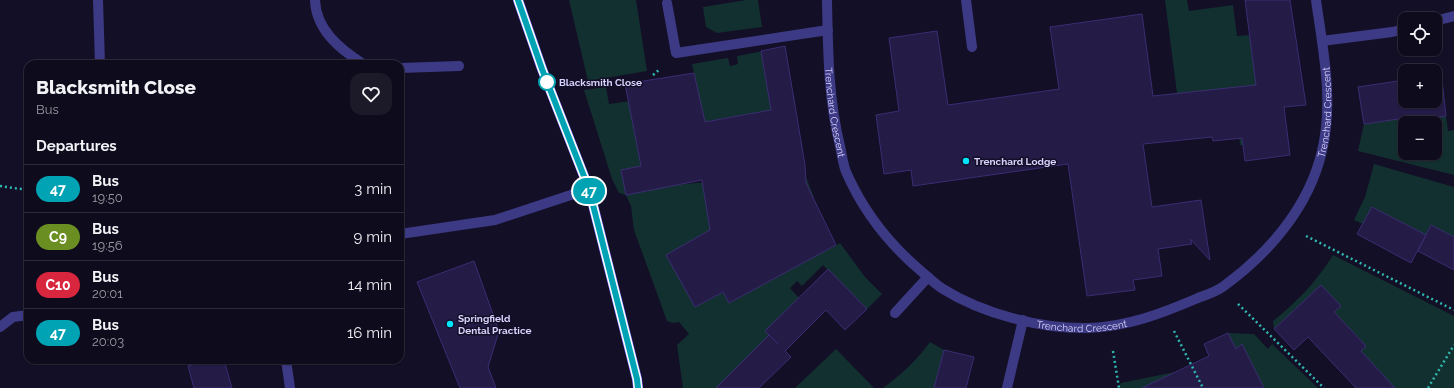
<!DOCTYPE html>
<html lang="en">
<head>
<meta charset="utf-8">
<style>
  body { margin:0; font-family:Raleway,sans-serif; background:#1c1929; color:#f1f3f6; height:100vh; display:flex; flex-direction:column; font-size:15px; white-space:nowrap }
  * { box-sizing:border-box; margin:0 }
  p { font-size:13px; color:#9b9ba3 }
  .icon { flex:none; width:22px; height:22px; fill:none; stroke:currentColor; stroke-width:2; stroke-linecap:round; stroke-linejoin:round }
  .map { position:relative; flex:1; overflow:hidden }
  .details { position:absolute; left:24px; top:60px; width:380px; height:304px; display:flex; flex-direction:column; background:#0e0b1c; border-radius:12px; box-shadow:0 1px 3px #0004,0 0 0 1px #2e2b3b }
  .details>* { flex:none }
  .badge { padding:0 8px; border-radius:13px; font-size:14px; line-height:26px }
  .fabs { position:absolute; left:1398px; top:12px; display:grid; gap:8px }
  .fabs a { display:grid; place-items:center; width:44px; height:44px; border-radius:8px; background:#0e0b1c; box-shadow:0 1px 3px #0004,0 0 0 1px #2e2b3b; font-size:20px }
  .map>.badge { position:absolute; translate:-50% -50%; box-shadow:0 0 0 2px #fff }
  h2 { padding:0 12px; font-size:15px; line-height:36px }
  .round { display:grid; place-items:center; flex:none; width:42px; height:42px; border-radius:12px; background:#1c1929 }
  .overview { display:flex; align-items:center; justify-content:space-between; height:68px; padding:0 12px }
  h1 { font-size:19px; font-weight:800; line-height:30px }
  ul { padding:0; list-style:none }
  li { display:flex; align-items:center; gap:12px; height:48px; padding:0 12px; border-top:1px solid #2e2b3b }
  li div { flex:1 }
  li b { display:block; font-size:15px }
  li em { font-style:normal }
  li .badge { min-width:44px; font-weight:700; text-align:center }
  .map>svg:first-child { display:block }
  .green { fill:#12302f; fill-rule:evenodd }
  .building { fill:#241b47; stroke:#3b2d73 }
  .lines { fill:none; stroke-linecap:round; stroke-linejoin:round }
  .path { stroke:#2fb8b0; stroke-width:2.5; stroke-dasharray:2 3; stroke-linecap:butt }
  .lane { stroke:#3d3a85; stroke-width:10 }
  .street { stroke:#3d3a85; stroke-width:10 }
  .secondary { stroke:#6f6bff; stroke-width:10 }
  .line-casing { stroke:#fff; stroke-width:9 }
  .line { stroke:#00a3b4; stroke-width:6 }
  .stop-dot { fill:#fff; stroke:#00a3b4; stroke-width:2 }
  .poi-dot { fill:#00e5ff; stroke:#130f26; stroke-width:1.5 }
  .labels { text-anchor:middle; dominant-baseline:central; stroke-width:3; stroke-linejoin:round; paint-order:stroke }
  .stop-label { font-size:10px; font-weight:bold; fill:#d9d4ff; stroke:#130f26; text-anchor:start }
  .street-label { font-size:10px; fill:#d9d4ff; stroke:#130f26 }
  .poi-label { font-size:10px; font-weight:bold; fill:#d9d4ff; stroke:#130f26; text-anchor:start }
</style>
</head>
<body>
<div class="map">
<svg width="1454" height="388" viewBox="0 0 1454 388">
  <rect width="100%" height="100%" fill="#130f26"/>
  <g class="green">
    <polygon points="569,0 636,0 647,71 588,81"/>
    <polygon points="746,0 758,0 762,27 717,33 706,27 703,7"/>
    <polygon points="1165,0 1187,0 1189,11 1233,5 1237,36 1249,35 1252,51 1290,47 1243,145 1240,145 1239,133 1183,140"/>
    <polygon points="774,49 762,58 766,80 783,99 794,97 795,103 778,106 780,120 748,114 704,122 634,130 641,166 673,185 805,174 814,198 779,214 692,241 667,255 695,307 721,293 724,294 730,303 739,297 735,288 822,245 826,251 840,243 865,277 882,294 867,309 823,265 802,286 797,281 790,288 799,298 766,331 769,335 716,388 683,388 677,345 689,334 679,322 673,323 667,321 634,230 631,206 626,195 619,193 612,179 584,90 606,87 609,104 638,100 694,73 692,64 728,58 730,66 738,64 737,56"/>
    <path d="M1404,116h42l2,15 6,-1v45l-96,-24 6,-27 40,-6zM1405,123h30v30h-30z"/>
    <polygon points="1374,164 1454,187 1454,237 1431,225 1426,235 1372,207 1363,224 1354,220 1365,197"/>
    <path d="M1333,255l121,61v72h-61l-32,-37 5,-5 -32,-34 7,-6 -20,-21 -47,44 -1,-8c24,-19 44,-40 60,-66z"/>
    <polygon points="1228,333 1254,334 1268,349 1272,344 1318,388 1255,388"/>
    <path d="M930,342l14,8 -10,38h-51c18,-13 34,-28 47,-46z"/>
    <polygon points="836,349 874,388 795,388"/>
    <polygon points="1175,372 1182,388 1119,388 1121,383"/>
  </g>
  <g class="building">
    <polygon points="1245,0 1290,0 1306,105 1284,107 1290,155 1245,161 1242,138 1213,141 1212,137 1143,144 1152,207 1201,200 1210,260 1190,239 1192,244 1158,249 1162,276 1133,280 1135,290 1087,296 1068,164 913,186 911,170 884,174 876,115 899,111 889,38 937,31 948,105 1059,89 1050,27 1142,14 1153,96 1256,85"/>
    <polygon points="785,46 805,165 806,183 836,245 729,303 723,292 695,307 666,255 710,230 702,180 626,195 621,170 641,166 625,84 694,73 705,122 771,110 761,51"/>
    <polygon points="1442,79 1446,116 1412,121 1412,117 1364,124 1358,87 1405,80 1405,101 1435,101 1435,80"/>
    <polygon points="1372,207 1426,235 1411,263 1357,234"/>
    <polygon points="1431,225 1454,237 1454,270 1418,251"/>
    <polygon points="474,261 499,331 488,367 496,388 460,388 417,282"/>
    <polygon points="828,269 867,309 845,330 826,310 785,351 791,357 759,388 716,388 769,335 778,344 765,331"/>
    <polygon points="1321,285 1341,306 1334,312 1366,346 1361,351 1395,388 1356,388 1308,337 1294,350 1274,329"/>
    <polygon points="1228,333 1236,349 1242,344 1264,388 1142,388 1209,356 1204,344"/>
    <polygon points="944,350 974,357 966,388 934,388"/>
    <polygon points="214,360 224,360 232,388 194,388 188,366"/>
  </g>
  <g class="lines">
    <g class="path">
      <polyline points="653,75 660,69"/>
      <polyline points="0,186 28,190"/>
      <polyline points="1306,236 1454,310"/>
      <polyline points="1238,304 1324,388"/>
      <polyline points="1174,331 1203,388"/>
      <polyline points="1113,351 1119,388"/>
      <polyline points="1428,388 1454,345"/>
    </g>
    <g class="lane">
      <polyline points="966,0 972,47"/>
      <polyline points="667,3 676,53 828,30"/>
      <polyline points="1435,21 1454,16"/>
      <polyline points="1322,41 1392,32 1405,29"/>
      <polyline points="895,313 928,277"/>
    </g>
    <g class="street">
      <polyline points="98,0 100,64"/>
      <path d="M315,0c1,30 25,49 48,64"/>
      <path id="s1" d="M827,0c1,49 1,98 13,146 2,9 3,20 7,28 17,38 42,70 74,97 7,6 14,13 22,18 40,25 98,40 145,39 39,-1 75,-15 110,-30 8,-3 18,-6 26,-12 45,-33 85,-79 98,-135 12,-50 1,-101 -6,-151"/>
      <polyline points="400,68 459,66"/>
      <polyline points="400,234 495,220 589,189"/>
      <polyline points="0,327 13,317 28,315"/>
      <polyline points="286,360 290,388"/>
      <polyline points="1007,388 1023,320"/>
    </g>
    <polyline class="secondary" points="518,0 542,69 589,189 637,379 638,388"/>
  </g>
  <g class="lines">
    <g class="line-casing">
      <polyline id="line" points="518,0 542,69 589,189 637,379 638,388"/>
    </g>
    <use href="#line" class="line"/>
  </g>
  <circle class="stop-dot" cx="547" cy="82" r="8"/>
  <g class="poi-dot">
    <circle cx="966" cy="161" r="4"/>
    <circle cx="450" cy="324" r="4"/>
  </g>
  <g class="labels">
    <g class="stop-label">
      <text x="559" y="82">Blacksmith Close</text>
    </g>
    <g class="street-label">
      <text stroke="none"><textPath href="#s1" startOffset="113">Trenchard Crescent</textPath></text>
      <text stroke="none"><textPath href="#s1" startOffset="832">Trenchard Crescent</textPath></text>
      <text stroke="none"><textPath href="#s1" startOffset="473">Trenchard Crescent</textPath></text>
    </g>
    <g class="poi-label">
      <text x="974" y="161">Trenchard Lodge</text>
      <text x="458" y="318">Springfield<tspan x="458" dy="12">Dental Practice</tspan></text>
    </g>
  </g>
</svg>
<div class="fabs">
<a><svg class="icon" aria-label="locate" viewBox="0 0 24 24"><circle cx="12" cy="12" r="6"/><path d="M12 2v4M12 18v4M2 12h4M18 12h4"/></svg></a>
<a>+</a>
<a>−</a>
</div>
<b class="badge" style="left:589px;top:191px;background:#00a3b4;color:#fff">47</b>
<section class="details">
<div class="overview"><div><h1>Blacksmith Close</h1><p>Bus</p></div><a class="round"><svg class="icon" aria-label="heart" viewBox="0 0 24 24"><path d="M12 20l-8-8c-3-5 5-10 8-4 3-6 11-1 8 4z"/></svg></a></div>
<h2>Departures</h2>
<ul>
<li><span class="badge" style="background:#00a3b4;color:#fff">47</span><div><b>Bus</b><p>19:50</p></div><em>3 min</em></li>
<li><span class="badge" style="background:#6b8e23;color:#fff">C9</span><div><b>Bus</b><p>19:56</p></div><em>9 min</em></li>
<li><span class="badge" style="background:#d7263d;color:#fff">C10</span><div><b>Bus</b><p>20:01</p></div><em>14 min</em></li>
<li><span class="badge" style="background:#00a3b4;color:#fff">47</span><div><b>Bus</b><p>20:03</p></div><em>16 min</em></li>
</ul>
</section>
</div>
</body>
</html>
